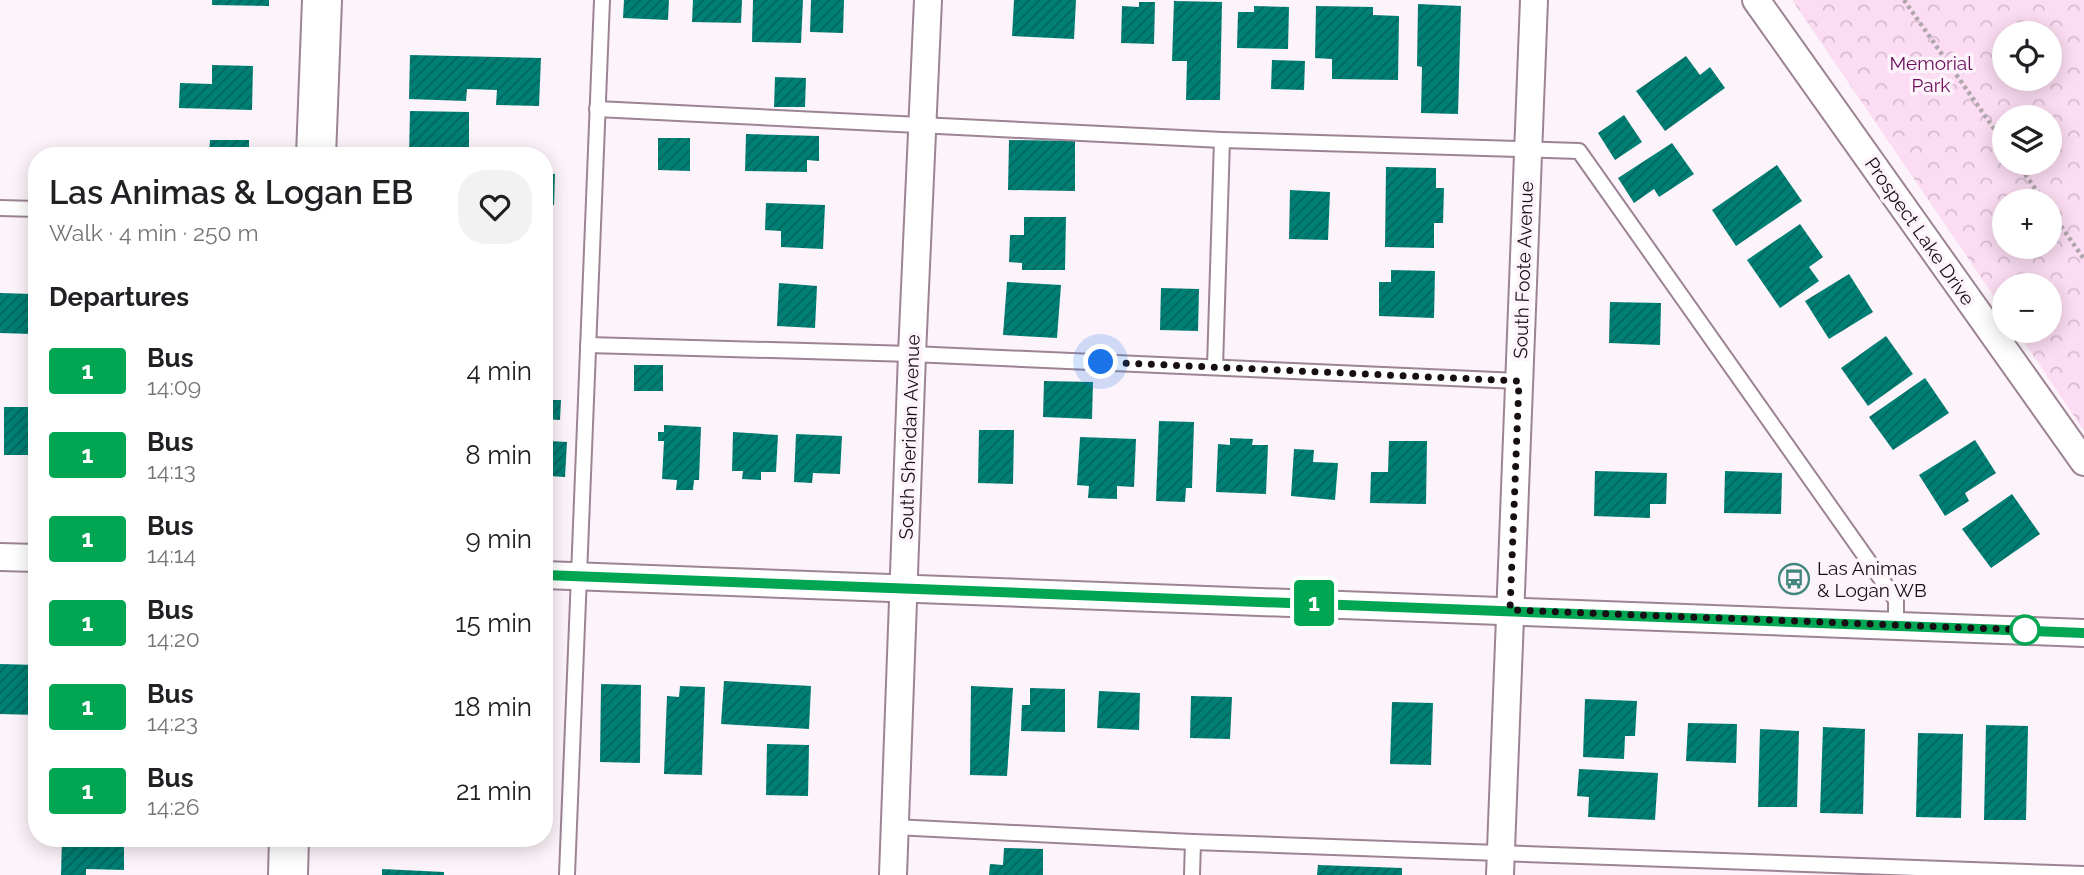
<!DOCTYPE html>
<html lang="en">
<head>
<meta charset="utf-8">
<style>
  body { margin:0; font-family:Raleway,sans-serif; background:#f2f2f2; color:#202124; height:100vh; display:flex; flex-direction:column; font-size:26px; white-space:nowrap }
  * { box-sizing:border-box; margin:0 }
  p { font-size:23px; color:#757577 }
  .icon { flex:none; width:38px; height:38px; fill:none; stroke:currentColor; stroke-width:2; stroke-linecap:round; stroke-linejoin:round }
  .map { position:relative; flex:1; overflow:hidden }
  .side { position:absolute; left:28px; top:147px; width:525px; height:700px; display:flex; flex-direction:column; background:#fff; border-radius:28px; box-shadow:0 4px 18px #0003 }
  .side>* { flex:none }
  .badge { padding:0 14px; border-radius:5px; font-size:24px; line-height:46px }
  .controls { position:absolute; left:1992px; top:21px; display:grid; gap:14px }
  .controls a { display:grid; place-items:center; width:70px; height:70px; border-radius:50%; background:#fff; box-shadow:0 4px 18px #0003; font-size:35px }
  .you { position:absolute; width:35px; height:35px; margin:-18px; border:5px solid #fff; border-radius:50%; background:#1a73e8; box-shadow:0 0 0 10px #1a73e833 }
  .map>.badge { position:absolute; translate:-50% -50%; box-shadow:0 0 0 4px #fff }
  h2 { padding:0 21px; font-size:26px; line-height:63px }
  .round { display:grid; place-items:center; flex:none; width:74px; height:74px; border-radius:28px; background:#f2f2f2 }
  .overview { display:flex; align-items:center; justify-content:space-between; height:119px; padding:0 21px }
  h1 { font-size:33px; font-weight:600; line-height:52px }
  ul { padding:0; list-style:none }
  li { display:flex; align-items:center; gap:21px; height:84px; padding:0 21px }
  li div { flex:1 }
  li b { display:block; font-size:26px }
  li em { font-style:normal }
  li .badge { min-width:77px; font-weight:700; text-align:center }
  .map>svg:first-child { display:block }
  .park { fill:url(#park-crowns); fill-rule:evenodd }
  .building { fill:url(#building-hatch) }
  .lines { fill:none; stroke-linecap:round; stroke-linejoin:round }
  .service-casing { stroke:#9c8495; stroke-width:18 }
  .minor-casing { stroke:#9c8495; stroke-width:30 }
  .secondary-casing { stroke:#9c8495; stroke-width:42 }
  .path { stroke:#b0a7ad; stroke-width:4.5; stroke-dasharray:3.5 3.5; stroke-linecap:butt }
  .service { stroke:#fff; stroke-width:14 }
  .minor { stroke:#fff; stroke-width:26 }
  .secondary { stroke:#fff; stroke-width:38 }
  .line-casing { stroke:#fff; stroke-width:16 }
  .line { stroke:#00a651; stroke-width:10 }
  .walk { stroke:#180f15; stroke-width:7; stroke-dasharray:0 12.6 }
  .stop-dot { fill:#fff; stroke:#00a651; stroke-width:3.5 }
  .labels { text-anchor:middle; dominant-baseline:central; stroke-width:7; stroke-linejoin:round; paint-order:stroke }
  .park-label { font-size:19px; fill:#6c0f5b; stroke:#fdf3fa }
  .street-label { font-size:19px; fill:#180f15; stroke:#fdf3fa }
  .poi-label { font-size:19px; fill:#180f15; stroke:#fdf3fa; text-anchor:start }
</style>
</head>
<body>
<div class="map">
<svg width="2084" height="875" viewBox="0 0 2084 875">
  <defs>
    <pattern id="park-crowns" width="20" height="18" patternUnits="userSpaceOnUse" patternTransform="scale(1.75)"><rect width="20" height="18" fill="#fbdcf2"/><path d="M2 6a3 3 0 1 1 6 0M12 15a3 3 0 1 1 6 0" fill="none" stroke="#d6bccf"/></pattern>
    <pattern id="building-hatch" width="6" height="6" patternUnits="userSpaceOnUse" patternTransform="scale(1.75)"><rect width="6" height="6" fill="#007f74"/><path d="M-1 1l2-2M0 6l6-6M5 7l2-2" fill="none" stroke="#01665e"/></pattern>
  </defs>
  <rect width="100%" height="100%" fill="#fdf3fa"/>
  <path class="park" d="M1792,0h292v431l-67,-100h32v-46h-45v26zM2004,33h45v46h-45zM2004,117h45v46h-45zM2004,201h45v46h-45z"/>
  <g class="building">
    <polygon points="212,0 269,0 269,6 212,5"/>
    <polygon points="624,0 669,0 668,20 623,18"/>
    <polygon points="693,0 742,0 741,23 692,22"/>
    <polygon points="753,0 803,0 801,43 752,42"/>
    <polygon points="811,0 844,0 843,33 810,32"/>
    <polygon points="1014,0 1076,0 1074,39 1012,36"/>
    <polygon points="1174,1 1222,2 1220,100 1186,100 1187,61 1172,61"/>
    <polygon points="1139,2 1155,2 1154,44 1121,43 1122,6 1139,7"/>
    <polygon points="1418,4 1461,6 1458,114 1421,113 1422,67 1417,66"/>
    <polygon points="1254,6 1289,7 1288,49 1237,48 1238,12 1254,12"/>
    <polygon points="1316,6 1373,7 1373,15 1399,16 1398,80 1332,79 1332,59 1315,58"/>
    <polygon points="410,55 541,58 539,106 496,105 497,90 467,89 466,101 409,99"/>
    <polygon points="1686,56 1700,75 1710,67 1725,88 1665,131 1636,91"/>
    <polygon points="1272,60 1305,61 1304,90 1271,89"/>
    <polygon points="212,65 253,66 252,110 179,108 180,83 212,84"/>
    <polygon points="775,77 806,78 805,107 774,107"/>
    <polygon points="410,111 469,112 469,156 409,156"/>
    <polygon points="1624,115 1642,142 1615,160 1598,133"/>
    <polygon points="746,134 819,136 819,161 807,160 807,172 745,171"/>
    <polygon points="658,138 690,138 690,171 658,170"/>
    <polygon points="210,140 249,140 249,156 209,156"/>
    <polygon points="1009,140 1075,141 1075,191 1008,190"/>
    <polygon points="1672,143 1694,174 1659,197 1654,189 1634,203 1618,178"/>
    <polygon points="1777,165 1802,201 1736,246 1712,210"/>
    <polygon points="1386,167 1436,168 1436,188 1444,188 1443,223 1434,223 1434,248 1385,247"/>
    <polygon points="544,173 555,174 554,205 544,205"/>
    <polygon points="1290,190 1330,192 1328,240 1289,239"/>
    <polygon points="766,203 825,205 823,249 781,247 781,231 765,230"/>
    <polygon points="1024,217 1066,217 1065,270 1022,270 1022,263 1009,262 1010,235 1024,235"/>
    <polygon points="1800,224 1823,257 1809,267 1819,281 1780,308 1747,260"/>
    <polygon points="1391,270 1435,271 1434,318 1379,316 1379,282 1391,282"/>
    <polygon points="1849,274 1873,312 1829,339 1805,301"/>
    <polygon points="1007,282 1061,285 1057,338 1003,335"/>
    <polygon points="779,283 817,286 815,328 777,326"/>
    <polygon points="1161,288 1199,289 1198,331 1160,330"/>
    <polygon points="0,293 33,294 32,334 0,333"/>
    <polygon points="1610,302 1661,303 1660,345 1609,343"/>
    <polygon points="1886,336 1913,374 1868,406 1841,368"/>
    <rect x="634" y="365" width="29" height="26"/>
    <polygon points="1925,378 1949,413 1893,450 1869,417"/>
    <polygon points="1044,381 1093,382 1092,419 1043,417"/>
    <polygon points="544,400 561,400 560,420 544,419"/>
    <rect x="4" y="407" width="33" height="48"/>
    <polygon points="1159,421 1194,422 1192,488 1186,488 1185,502 1156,501"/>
    <polygon points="664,425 701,427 699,480 694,480 693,490 676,490 677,480 662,479 664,441 658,441 658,432 664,432"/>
    <polygon points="979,430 1014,430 1013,484 978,483"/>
    <polygon points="733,432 778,435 776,472 761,472 761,480 742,479 743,471 732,471"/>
    <polygon points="796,434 842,436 840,474 813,473 812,483 794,482"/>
    <polygon points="544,437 548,438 548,441 567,442 565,477 549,476 549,479 544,479"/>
    <polygon points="1080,437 1136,439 1134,487 1117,486 1117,499 1088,498 1089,486 1077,485"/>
    <polygon points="1230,438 1253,439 1252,445 1268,445 1266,494 1216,492 1218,444 1230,445"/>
    <polygon points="1975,440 1996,473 1965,493 1969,501 1945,516 1919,475"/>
    <polygon points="1389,441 1427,441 1426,504 1370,503 1371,472 1388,472"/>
    <polygon points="1294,449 1314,450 1313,462 1338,463 1335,500 1291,496"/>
    <polygon points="1595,471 1667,473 1666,504 1650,504 1650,518 1594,516"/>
    <polygon points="1725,471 1782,473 1781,514 1724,513"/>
    <polygon points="2012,494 2040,534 1991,568 1962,529"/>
    <polygon points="0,664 37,665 37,715 0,714"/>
    <polygon points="724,681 811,686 809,729 721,724"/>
    <polygon points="601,684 641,685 640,763 600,762"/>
    <polygon points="680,686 705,687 702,775 664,774 667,696 679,697"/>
    <polygon points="971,686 1013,688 1007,776 970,775"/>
    <polygon points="1030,688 1065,689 1065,732 1021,731 1022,705 1030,705"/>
    <polygon points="1099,691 1140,693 1139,730 1097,728"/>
    <polygon points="1191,696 1232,697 1230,739 1190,738"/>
    <polygon points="1585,699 1637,701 1635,736 1625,736 1624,759 1583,757"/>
    <polygon points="1392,702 1433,703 1431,765 1390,764"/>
    <polygon points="1688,723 1737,724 1736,763 1686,761"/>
    <polygon points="1986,725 2028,726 2026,820 1984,820"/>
    <polygon points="1823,727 1865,729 1863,814 1820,813"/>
    <polygon points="1760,729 1799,731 1797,807 1758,807"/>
    <polygon points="1918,733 1963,734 1961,818 1916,817"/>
    <polygon points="767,744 809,745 808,796 766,795"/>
    <polygon points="1579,769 1658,773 1655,820 1588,817 1589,797 1577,796"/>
    <polygon points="62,838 124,838 124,870 86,869 86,875 61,875"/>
    <polygon points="359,838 414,838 414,844 359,843"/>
    <polygon points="1004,848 1043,849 1043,875 989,875 990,864 1003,865"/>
    <polygon points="1318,865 1402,868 1402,875 1317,875"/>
    <polygon points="382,869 444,872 444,875 382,875"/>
  </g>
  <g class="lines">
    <g class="service-casing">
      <g id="service">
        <polyline points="597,109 1222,140 1579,151 1896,600 1896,625"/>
        <polyline points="0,208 37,209"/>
        <polyline points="588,345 912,354 1519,381"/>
        <polyline points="1215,367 1222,140"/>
        <polyline points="895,827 1193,842 2084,874"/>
        <polyline points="567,875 602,0"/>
        <polyline points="1192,875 1193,842"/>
      </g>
    </g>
    <g class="minor-casing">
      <g id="minor">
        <polyline points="1756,0 2084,462"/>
        <polyline points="0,557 37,558"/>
        <polyline points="544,575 2084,633"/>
        <polyline points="893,875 912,354 928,0"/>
        <polyline points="1500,875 1534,0"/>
      </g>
    </g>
    <g class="secondary-casing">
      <g id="secondary">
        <polyline points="316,156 322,0"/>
        <polyline points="288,875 289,838"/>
      </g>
    </g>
    <g class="path">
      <polyline points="1904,0 2004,143"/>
      <polyline points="2017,163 2044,201"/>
      <polyline points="2049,209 2084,259"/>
    </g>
    <use href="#service" class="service"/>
    <use href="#minor" class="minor"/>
    <use href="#secondary" class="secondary"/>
  </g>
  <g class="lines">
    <g class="line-casing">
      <polyline id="line" points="544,575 2084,633"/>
    </g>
    <use href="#line" class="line"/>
    <polyline class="walk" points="1101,362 1519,381 1510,610 2025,630"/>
  </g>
  <defs>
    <g id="bus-ring" transform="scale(1.575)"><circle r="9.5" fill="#fdf3fa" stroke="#41877e" stroke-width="1.5"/><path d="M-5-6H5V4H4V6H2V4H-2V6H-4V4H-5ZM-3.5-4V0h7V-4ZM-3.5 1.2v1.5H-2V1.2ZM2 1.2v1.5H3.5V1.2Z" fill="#41877e"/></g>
  </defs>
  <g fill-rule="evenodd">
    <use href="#bus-ring" x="1794" y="579"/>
  </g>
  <circle class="stop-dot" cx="2025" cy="630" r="14"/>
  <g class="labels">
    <g class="park-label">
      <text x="1931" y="63">Memorial<tspan x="1931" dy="22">Park</tspan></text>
    </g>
    <g class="street-label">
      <text transform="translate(1920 231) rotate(55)">Prospect Lake Drive</text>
      <text transform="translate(1523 270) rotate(-88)">South Foote Avenue</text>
      <text transform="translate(909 437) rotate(-88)">South Sheridan Avenue</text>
    </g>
    <g class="poi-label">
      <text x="1817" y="568">Las Animas<tspan x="1817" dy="22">&amp; Logan WB</tspan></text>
    </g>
  </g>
</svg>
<div class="controls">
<a><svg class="icon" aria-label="locate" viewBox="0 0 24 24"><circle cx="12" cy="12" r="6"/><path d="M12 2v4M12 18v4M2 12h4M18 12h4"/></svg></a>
<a><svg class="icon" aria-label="layers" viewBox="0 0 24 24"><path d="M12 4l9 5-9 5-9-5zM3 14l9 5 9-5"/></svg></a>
<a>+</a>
<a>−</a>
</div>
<div class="you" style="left:1101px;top:362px"></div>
<b class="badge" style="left:1314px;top:603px;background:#00a651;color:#fff">1</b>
<section class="side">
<div class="overview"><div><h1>Las Animas &amp; Logan EB</h1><p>Walk · 4 min · 250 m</p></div><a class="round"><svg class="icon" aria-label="heart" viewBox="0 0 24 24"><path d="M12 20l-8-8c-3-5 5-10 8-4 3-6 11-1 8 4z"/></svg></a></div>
<h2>Departures</h2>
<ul>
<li><span class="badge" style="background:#00a651;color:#fff">1</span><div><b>Bus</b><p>14:09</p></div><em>4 min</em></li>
<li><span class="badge" style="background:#00a651;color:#fff">1</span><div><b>Bus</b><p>14:13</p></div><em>8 min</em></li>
<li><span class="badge" style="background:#00a651;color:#fff">1</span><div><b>Bus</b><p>14:14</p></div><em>9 min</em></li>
<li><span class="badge" style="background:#00a651;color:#fff">1</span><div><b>Bus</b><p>14:20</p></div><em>15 min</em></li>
<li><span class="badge" style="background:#00a651;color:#fff">1</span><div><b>Bus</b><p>14:23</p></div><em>18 min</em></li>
<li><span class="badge" style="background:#00a651;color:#fff">1</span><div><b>Bus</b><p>14:26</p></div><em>21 min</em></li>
</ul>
</section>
</div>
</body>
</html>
